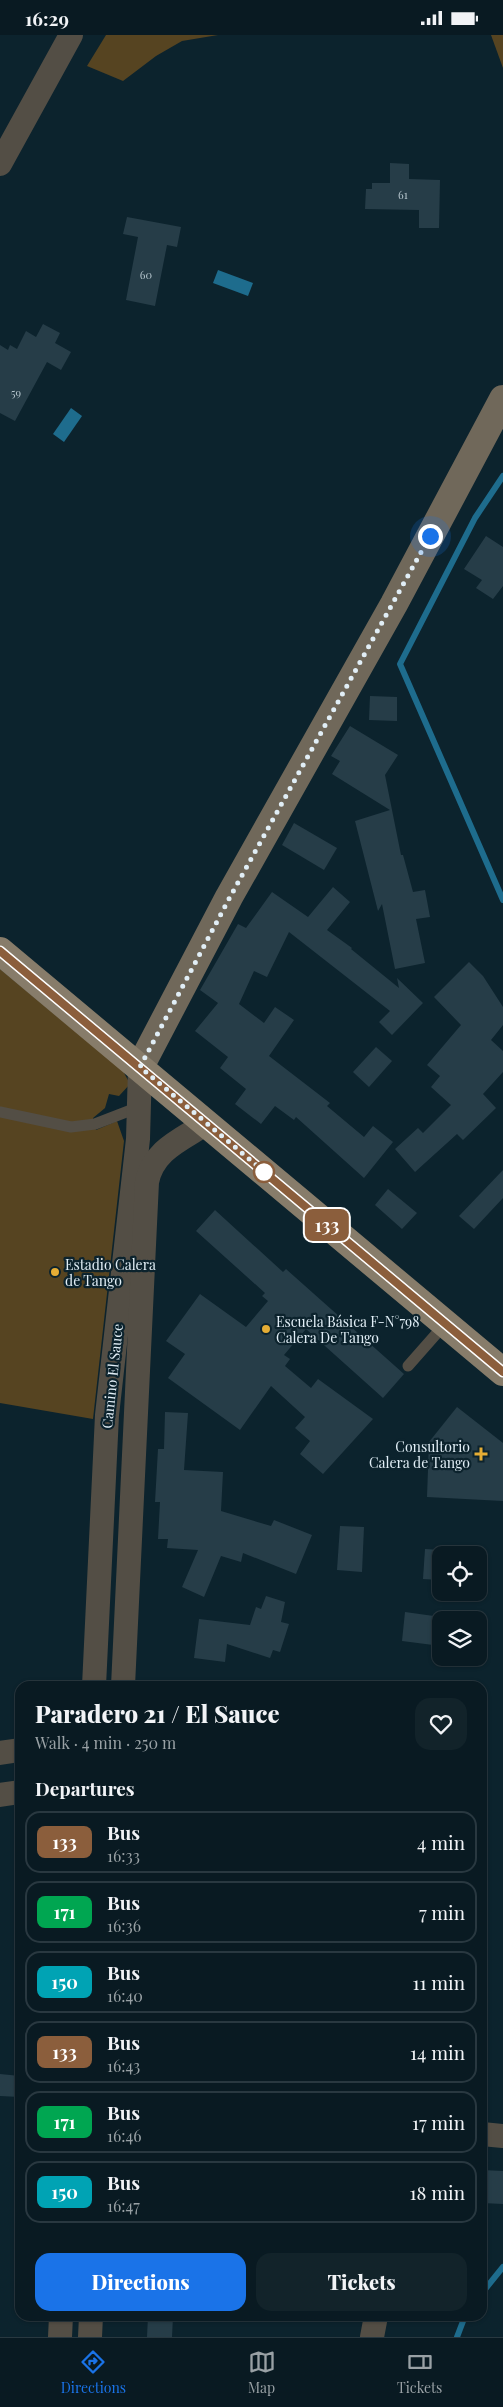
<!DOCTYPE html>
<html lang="en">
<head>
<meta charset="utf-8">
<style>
  body { margin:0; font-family:"Playfair Display",serif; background:#12232a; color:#f1f3f6; height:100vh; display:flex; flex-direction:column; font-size:19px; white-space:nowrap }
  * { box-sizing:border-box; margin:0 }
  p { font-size:16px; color:#99a1a5 }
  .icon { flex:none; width:28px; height:28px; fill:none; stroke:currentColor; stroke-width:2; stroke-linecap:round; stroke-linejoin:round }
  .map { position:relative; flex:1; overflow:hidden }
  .details { position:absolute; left:15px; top:1646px; width:472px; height:640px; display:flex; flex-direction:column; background:#091a22; border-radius:15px; box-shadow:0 1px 4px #0004,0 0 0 1px #293840 }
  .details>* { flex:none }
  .badge { padding:0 10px; border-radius:8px; font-size:18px; line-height:32px }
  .fabs { position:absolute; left:432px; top:1511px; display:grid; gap:10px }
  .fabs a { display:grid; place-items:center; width:55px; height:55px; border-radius:10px; background:#091a22; box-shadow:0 1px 4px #0004,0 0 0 1px #293840; font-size:25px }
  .you { position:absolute; width:25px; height:25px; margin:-12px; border:4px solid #fff; border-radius:50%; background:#1a73e8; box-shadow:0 0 0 8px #1a73e833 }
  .map>.badge { position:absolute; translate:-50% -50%; box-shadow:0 0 0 2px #fff }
  h2 { padding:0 20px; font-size:19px; line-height:45px }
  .round { display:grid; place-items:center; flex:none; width:52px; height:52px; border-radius:15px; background:#12232a }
  .head { display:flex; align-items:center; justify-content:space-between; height:85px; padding:0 20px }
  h1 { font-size:24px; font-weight:800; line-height:38px }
  .primary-button { display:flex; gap:10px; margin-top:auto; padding:10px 20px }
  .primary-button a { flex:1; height:58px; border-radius:15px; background:#1a73e8; color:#fff; font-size:20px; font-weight:800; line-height:58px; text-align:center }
  .primary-button a+a { background:#12232a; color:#f1f3f6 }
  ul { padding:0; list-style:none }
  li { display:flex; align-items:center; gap:15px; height:62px; margin:0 10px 8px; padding:0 10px; border:2px solid #293840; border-radius:15px }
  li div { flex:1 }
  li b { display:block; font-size:19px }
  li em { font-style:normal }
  li .badge { min-width:55px; font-weight:700; text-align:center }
  .status { display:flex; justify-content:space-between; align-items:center; height:35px; padding:0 25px; background:#091a22; direction:ltr }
  .status svg { height:14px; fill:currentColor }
  .tabs { display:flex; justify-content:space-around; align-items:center; height:70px; border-top:1px solid #293840; background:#091a22; font-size:14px; color:#99a1a5 }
  .tabs a { display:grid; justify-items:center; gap:2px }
  .tabs .active { color:#1a73e8 }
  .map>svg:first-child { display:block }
  .green { fill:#564421 }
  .water { fill:#1e6c8d }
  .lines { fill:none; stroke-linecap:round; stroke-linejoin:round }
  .stream { stroke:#1e6c8d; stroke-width:6 }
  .building { fill:#263d48 }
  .lane { stroke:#534e45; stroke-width:11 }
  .street { stroke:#534e45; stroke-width:24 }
  .secondary { stroke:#70685a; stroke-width:28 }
  .primary { stroke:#877c6a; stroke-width:28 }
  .line-casing { stroke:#fff; stroke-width:11 }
  .line { stroke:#8b5e3c; stroke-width:8 }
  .walk { stroke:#e1eef6; stroke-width:5; stroke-dasharray:0 9 }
  .stop-dot { fill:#fff; stroke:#8b5e3c; stroke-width:2.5 }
  .poi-dot { fill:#e5ad35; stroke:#0c232d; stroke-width:2 }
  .labels { text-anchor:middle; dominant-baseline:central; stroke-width:4.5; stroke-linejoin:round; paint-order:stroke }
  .number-label { font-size:11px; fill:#b2c2ca }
  .poi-label { font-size:14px; fill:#e1eef6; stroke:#0c232d; text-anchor:start }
  .street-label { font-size:14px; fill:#e1eef6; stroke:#0c232d }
</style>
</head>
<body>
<div class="status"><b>16:29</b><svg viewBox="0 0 49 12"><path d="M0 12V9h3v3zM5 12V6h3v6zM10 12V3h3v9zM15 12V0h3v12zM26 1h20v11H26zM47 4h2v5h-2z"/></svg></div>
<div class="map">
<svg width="503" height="2302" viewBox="0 0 503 2302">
  <rect width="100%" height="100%" fill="#0c232d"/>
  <g class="green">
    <polygon points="106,0 218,0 182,6 156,21 123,46 87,31"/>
    <polygon points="491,0 503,0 503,33"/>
    <polygon points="0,934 123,1036 130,1049 119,1061 109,1059 105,1073 93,1083 96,1095 117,1086 124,1106 93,1384 0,1368"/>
  </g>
  <g class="water">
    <polygon points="218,235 253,248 248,261 213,248"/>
    <polygon points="71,373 82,381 64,407 53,399"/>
  </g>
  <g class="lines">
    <g class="stream">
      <polyline points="503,441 475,483 400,629 503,865"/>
      <polyline points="482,2258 503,2232"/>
      <polyline points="457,2302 465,2281"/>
    </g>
  </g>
  <g class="building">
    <polygon points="390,128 409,129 409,144 440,145 439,193 419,193 419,175 365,174 366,154 372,154 372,148 390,148"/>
    <polygon points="127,182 181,192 177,212 167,210 155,271 126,265 138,202 123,199"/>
    <polygon points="43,289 60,298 55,308 71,317 61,335 47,327 15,386 0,378 0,310 8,315 10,310 17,314 26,296 36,302"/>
    <polygon points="486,501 503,512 503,551 493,564 476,553 482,545 464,534"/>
    <polygon points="370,661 397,662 397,686 369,685"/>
    <polygon points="350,691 398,720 385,740 401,820 403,820 413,857 425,855 430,882 416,884 425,928 395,934 382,869 378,876 355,786 390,775 332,739 340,726 331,721"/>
    <polygon points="294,788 337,813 324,835 282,810"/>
    <polygon points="333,852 350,867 327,895 352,913 351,914 399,953 397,943 423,968 392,1000 379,987 390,976 289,897 267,942 254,936 239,969 264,988 275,972 294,985 269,1021 330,1068 327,1071 364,1102 373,1091 393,1107 364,1143 296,1082 294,1085 275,1071 261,1089 235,1069 246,1054 220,1033 228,1022 195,996 218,968 200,955 238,889 246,893 272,857 308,882"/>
    <polygon points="469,927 483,941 503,972 503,990 491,1005 503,1016 503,1037 483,1059 496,1073 463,1105 457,1099 415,1137 395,1114 418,1093 423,1098 451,1070 431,1052 440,1041 427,1030 461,990 434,962"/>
    <polygon points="376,1012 392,1026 369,1052 353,1037"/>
    <polygon points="503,1135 503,1163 474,1194 459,1181"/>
    <polygon points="388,1154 417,1178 402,1194 375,1170"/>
    <polygon points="215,1175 283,1237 286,1234 404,1339 383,1363 306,1294 284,1320 290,1324 285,1331 311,1353 318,1344 373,1384 323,1439 300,1419 310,1406 295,1393 305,1382 271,1351 240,1395 168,1343 185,1319 166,1306 200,1259 246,1292 268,1266 262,1261 265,1258 196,1196"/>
    <polygon points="457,1372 503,1408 503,1466 427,1462 429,1407"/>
    <polygon points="165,1377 188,1378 184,1435 223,1437 221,1476 271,1491 274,1485 312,1500 296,1539 243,1518 241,1527 221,1521 204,1562 182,1552 198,1515 167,1513 168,1504 158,1504 160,1467 155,1467 158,1414 164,1414"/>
    <polygon points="340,1491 364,1492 362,1537 337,1535"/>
    <polygon points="425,1514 441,1515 441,1545 423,1544"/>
    <polygon points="266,1561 285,1567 281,1587 289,1589 280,1617 273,1615 270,1623 227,1609 225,1627 194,1623 199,1584 250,1590 256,1572 261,1574"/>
    <polygon points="405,1577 441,1582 441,1611 402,1606"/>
    <polygon points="0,2039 20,2041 20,2062 0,2061"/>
    <polygon points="482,2135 503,2136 503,2169 482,2168"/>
    <polygon points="148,2281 173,2281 172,2302 147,2302"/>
  </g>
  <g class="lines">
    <g class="lane">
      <polyline points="0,1077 71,1092 95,1089 139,1072"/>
      <polyline points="408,1331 445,1289"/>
    </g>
    <g class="street">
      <polyline points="0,129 71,0"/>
      <polyline points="94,1651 107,1380 138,1104 140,1032"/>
      <path d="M123,1651l24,-504c6,-32 34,-42 60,-59"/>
      <polyline points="0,1718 20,1715"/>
      <polyline points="0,1760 20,1757"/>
      <polyline points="482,2099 503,2101"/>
      <polyline points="60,2302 61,2281"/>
      <polyline points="90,2302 91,2281"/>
      <polyline points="372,2302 376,2281"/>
    </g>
    <polyline class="secondary" points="140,1032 229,862 394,569 503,364"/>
    <polyline class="primary" points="0,916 503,1337"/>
  </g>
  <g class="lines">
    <g class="line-casing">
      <polyline id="line" points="0,916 503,1337"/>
    </g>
    <use href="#line" class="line"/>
    <polyline class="walk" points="264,1137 267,1139 140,1032 230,862 430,501"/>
  </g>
  <circle class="stop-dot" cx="264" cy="1137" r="10"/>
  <g class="poi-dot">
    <circle cx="55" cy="1237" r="5"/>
    <circle cx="266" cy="1294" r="5"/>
    <path d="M478.5 1411.5h5v5h5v5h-5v5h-5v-5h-5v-5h5z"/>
  </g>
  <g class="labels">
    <g class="number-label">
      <text x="403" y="159">61</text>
      <text x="146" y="239">60</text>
      <text x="16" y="357">59</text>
    </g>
    <g class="poi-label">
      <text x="65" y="1229">Estadio Calera<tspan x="65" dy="16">de Tango</tspan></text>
      <text x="276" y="1286">Escuela Básica F-N°798<tspan x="276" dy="16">Calera De Tango</tspan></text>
      <text x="470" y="1411" text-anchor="end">Consultorio<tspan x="470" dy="16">Calera de Tango</tspan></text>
    </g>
    <g class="street-label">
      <text transform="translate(112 1341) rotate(-84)">Camino El Sauce</text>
    </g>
  </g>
</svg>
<div class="fabs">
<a><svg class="icon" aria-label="locate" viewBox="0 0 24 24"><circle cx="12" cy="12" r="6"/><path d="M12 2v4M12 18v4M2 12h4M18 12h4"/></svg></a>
<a><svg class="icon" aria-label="layers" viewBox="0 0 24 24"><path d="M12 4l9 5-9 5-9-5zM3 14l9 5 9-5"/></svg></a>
</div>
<div class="you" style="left:430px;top:501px"></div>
<b class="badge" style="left:327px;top:1190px;background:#8b5e3c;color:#fff">133</b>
<section class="details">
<div class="head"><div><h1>Paradero 21 / El Sauce</h1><p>Walk · 4 min · 250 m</p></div><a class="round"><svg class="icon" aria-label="heart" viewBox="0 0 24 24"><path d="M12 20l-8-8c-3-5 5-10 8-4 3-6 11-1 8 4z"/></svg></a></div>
<h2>Departures</h2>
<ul>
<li><span class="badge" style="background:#8b5e3c;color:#fff">133</span><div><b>Bus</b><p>16:33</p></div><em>4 min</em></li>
<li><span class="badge" style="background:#00a651;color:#fff">171</span><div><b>Bus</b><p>16:36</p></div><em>7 min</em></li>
<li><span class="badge" style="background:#00a3b4;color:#fff">150</span><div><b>Bus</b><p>16:40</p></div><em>11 min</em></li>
<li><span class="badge" style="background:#8b5e3c;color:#fff">133</span><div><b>Bus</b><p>16:43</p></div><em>14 min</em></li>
<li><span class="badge" style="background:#00a651;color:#fff">171</span><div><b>Bus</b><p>16:46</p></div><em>17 min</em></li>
<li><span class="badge" style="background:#00a3b4;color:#fff">150</span><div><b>Bus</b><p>16:47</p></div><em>18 min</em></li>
</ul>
<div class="primary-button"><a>Directions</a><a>Tickets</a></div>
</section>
</div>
<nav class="tabs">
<a class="active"><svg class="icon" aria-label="directions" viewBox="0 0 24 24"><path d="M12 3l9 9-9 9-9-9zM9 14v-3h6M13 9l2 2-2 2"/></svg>Directions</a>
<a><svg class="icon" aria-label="map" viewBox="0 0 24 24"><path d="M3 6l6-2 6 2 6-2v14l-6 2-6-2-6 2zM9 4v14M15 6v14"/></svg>Map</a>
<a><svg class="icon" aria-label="tickets" viewBox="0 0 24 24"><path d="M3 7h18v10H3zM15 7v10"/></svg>Tickets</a>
</nav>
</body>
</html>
